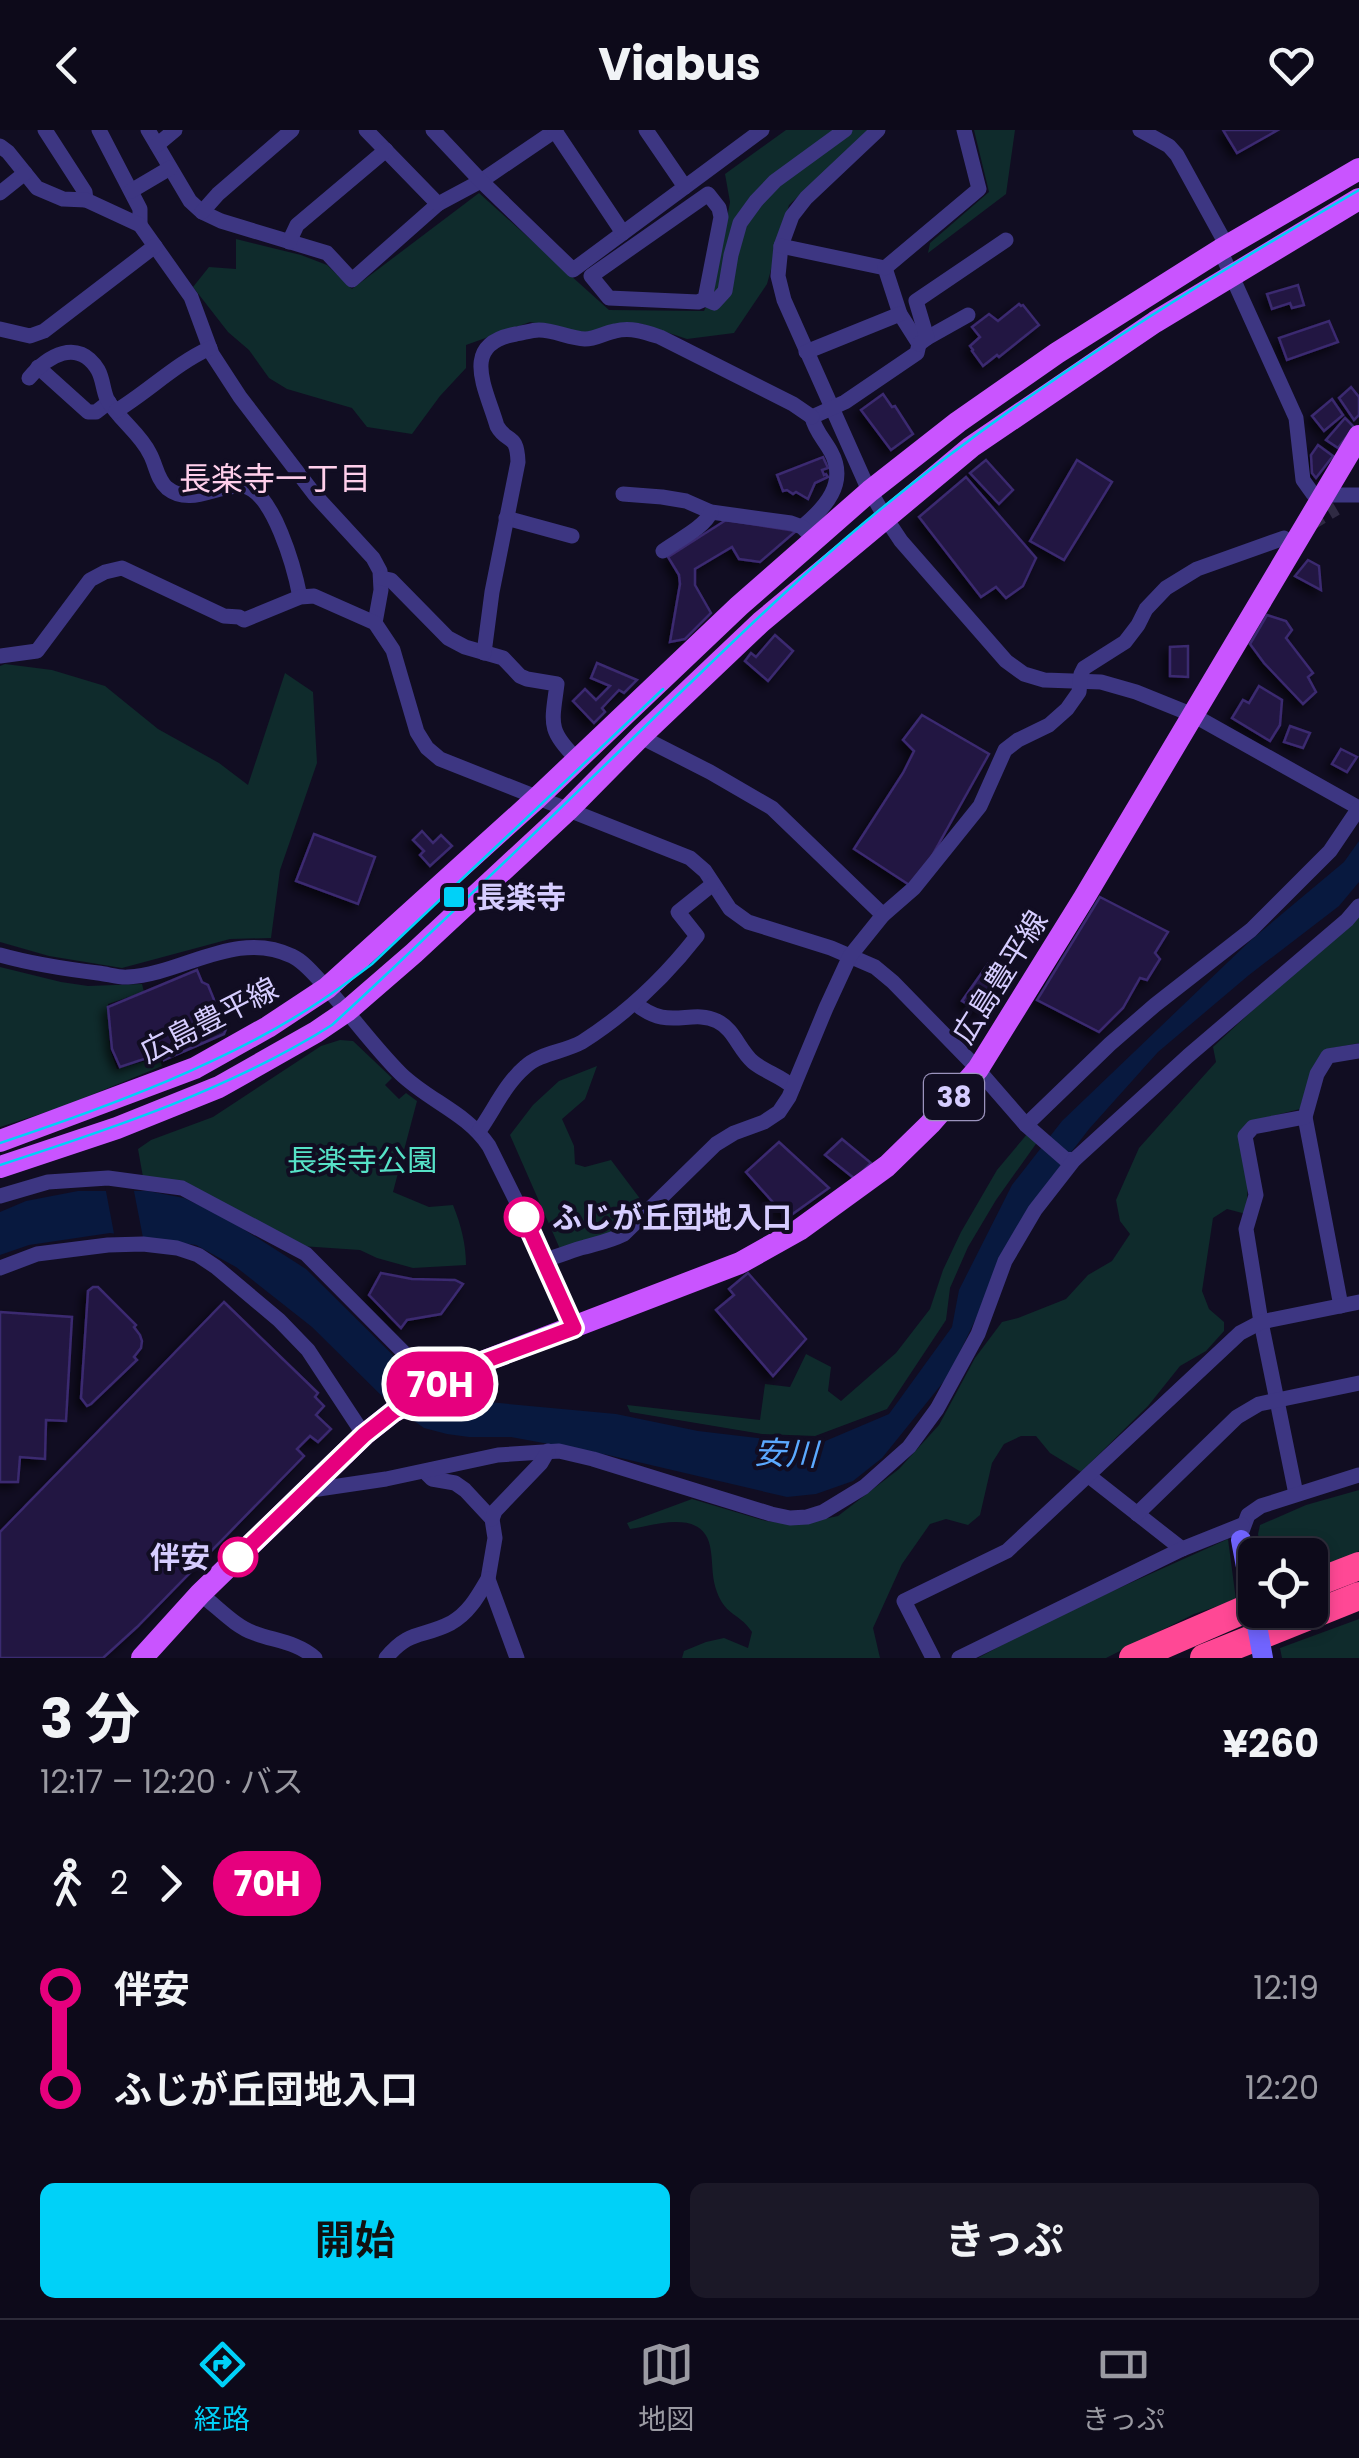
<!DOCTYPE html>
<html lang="ja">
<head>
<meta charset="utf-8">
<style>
  body { margin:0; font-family:Poppins,"Noto Sans JP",sans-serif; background:#1b1827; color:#f1f3f6; height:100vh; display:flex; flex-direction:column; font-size:38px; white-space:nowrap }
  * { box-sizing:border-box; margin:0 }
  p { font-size:32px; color:#9a9aa2 }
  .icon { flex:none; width:55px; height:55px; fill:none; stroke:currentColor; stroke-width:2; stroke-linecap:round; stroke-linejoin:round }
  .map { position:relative; height:1528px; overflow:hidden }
  .sheet { display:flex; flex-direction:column; background:#0d0a1a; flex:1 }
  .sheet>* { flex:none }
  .badge { padding:0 20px; border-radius:32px; font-size:35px; line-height:65px }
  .buttons { position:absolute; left:1238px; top:1408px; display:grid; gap:20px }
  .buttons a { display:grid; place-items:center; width:90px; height:90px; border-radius:15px; background:#0d0a1a; box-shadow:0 5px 15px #0003,0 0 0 2px #2d2b39; font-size:50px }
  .map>.badge { position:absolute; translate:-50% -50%; box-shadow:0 0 0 5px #fff }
  .legs { display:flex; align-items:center; gap:15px; height:110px; padding:0 40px; font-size:32px }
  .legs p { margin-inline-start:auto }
  .headline { display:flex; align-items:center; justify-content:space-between; height:170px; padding:0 40px }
  h1 { font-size:55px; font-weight:700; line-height:75px }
  .action { display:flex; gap:20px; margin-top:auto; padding:20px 40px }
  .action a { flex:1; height:115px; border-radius:15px; background:#00d1f8; color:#111; font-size:40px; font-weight:700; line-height:115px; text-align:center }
  .action a+a { background:#1b1827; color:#f1f3f6 }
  ul { padding:0 40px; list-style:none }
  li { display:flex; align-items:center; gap:35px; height:100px; font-size:38px }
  li i { display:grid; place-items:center; width:15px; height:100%; margin:0 12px; background:currentColor }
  li i::after { content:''; width:25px; height:25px; margin:-12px; border:8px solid; border-radius:50%; background:#0d0a1a }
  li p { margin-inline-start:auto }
  li:first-child i { background:linear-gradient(#0000 50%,currentColor 0) }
  li:last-child i { background:linear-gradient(currentColor 50%,#0000 0) }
  header { display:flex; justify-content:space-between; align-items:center; height:130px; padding:0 40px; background:#0d0a1a; font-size:45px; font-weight:700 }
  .tab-bar { display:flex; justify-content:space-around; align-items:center; height:140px; border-top:2px solid #2d2b39; background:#0d0a1a; font-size:28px; color:#9a9aa2 }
  .tab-bar a { display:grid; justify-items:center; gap:5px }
  .tab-bar .active { color:#00d1f8 }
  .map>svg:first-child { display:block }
  .green { fill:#0f2b2c }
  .water { fill:#08193f }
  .pier { fill:#110d22 }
  .building { fill:#231843; stroke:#3b2970; stroke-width:2.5; filter:url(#shadow) }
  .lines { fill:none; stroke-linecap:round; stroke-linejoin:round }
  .street-tunnel { stroke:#2f2a43; stroke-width:15; stroke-dasharray:15 8; stroke-linecap:butt }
  .street { stroke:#3d3682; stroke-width:15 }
  .primary { stroke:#c954ff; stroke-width:22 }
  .highway { stroke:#ff4895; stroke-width:28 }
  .tram { stroke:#00d1f8; stroke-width:2.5 }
  .secondary-bridge { stroke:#7164ff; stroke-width:20 }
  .line-1-casing { stroke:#fff; stroke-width:22 }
  .line-1 { stroke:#e6007e; stroke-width:15 }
  .poi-dot { fill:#00d1f8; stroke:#110d22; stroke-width:4 }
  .stop-1-dot { fill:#fff; stroke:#e6007e; stroke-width:5 }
  .labels { text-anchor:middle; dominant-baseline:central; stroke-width:8; stroke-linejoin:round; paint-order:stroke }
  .shield { fill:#110d22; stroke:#9b93bd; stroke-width:2.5 }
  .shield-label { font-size:28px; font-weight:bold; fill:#d6cdff }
  .poi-label { font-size:30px; font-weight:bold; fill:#d6cdff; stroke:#110d22; text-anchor:start }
  .street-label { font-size:30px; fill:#d6cdff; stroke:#110d22 }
  .park-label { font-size:30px; fill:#56e2c7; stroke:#110d22 }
  .stop-label { font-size:30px; font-weight:bold; fill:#d6cdff; stroke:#110d22; text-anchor:start }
  .neighbourhood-label { font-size:32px; fill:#ffcfeb; stroke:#110d22 }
  .water-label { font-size:32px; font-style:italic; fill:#5ba9ff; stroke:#110d22 }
</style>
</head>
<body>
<header><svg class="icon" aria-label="back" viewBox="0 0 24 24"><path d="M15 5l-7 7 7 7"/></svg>Viabus<svg class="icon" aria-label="heart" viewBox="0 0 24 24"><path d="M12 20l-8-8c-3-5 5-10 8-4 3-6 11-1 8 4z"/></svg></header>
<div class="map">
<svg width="1359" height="1528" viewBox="0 0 1359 1528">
  <defs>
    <filter id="shadow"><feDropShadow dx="-5" dy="5" stdDeviation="5" flood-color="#0009"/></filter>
  </defs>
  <rect width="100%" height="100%" fill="#110d22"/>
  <g class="green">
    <polygon points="786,0 869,0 789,75 767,154 734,203 687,209 639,193 585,203 530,192 466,215 466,238 440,266 412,304 367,297 352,278 287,259 269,248 249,220 228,202 193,157 209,137 236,139 236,109 301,125 327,135 352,159 479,63 609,180 704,181 714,159 730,72 725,44"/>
    <polygon points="974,0 1015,0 1006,64 928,123 930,113 989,62"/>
    <polygon points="5,534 52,540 105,556 158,599 219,633 248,655 285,543 313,562 317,633 280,740 271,808 230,809 122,838 49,826 0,812 0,536"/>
    <path d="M1359,787v126l-32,6c-14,18 -21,37 -27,60l-48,12 -6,93 -19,-5 -14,9 -11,73 7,18 15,13v9l-18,20 -26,15 -32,40 -67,66 -31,-19 -14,-17h-15l-17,8 -12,19 -12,52 -12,10 -22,-6 -16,5 -28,40 -29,64 7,30h-198l2,-7 22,-9 18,-4 24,10 4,-16c-10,-16 -24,-17 -32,-33 -10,-21 -6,-33 -10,-53 -8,-37 -54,-21 -80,-17l-3,-6 65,-24 74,22 30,4 42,-9 61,-47 40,-44 36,-67 27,-36 16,-4 48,-19 22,-24 24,-14 18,-27 -10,-13 -4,-21 23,-52 77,-86 -3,-15 56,-52z"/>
    <polygon points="0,837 61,852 88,856 142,854 144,862 108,874 110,919 117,939 159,927 162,936 62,977 0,997"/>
    <path d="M340,910l13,1 39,37 -7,7 14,14 7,-6 11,8 -24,91 36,15 24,-2c8,20 13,39 13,60l-53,3 -36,-10 -17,-8 -59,-4 -158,-69 -5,-28 13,-9 62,-23 108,-71z"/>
    <path d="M597,936l-12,33 -23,20 12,27 1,18 10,3 26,-7 33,44c-30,33 -43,33 -84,45l-50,-114 23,-30 26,-24z"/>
    <polygon points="1028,1003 1038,1011 996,1070 968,1117 950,1158 946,1190 887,1279 815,1306 762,1304 630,1282 627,1275 760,1290 765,1254 790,1257 806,1224 831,1237 828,1261 841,1271 896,1223 930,1179 943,1140 961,1102 997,1040"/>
    <polygon points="1359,1360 1359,1421 1310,1445 1310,1425 1262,1425 1258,1404 1260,1395 1306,1375"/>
    <polygon points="1228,1409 1236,1470 1194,1484 1106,1528 978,1528 1046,1491"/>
    <polygon points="1359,1489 1359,1528 1282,1528 1280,1518"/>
  </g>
  <polygon class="water" points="1359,711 1359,752 1339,776 1249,845 1158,922 1089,999 1029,1077 949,1245 882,1328 853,1351 816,1364 787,1367 608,1325 511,1307 469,1307 447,1304 424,1298 389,1273 312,1197 236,1137 196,1115 110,1103 29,1115 0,1125 0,1082 26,1071 78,1061 148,1061 184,1068 226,1088 306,1139 417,1249 456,1269 616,1284 698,1301 816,1315 889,1284 952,1197 959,1160 1012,1055 1062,991 1251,810 1344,732"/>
  <polygon class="pier" points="105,1056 133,1056 144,1113 115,1109"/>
  <g class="building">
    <polygon points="1223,0 1278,0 1237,23"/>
    <polygon points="1298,155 1304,175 1292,178 1290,173 1272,179 1267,164"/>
    <polygon points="1019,174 1021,176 1023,175 1039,195 999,227 997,225 983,236 972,221 973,220 970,216 980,207 972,197 989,184 998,191"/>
    <polygon points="1329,191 1338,212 1287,230 1279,208"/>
    <polygon points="1351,257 1359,267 1359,285 1354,290 1339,268"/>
    <polygon points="883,264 892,277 895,276 913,304 891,320 861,280"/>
    <polygon points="1332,269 1343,285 1324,301 1312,286"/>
    <polygon points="1345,288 1354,297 1338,318 1326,310"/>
    <polygon points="1318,315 1333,326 1316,348 1312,343 1311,325"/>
    <polygon points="823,327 828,338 822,340 824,345 826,344 828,347 815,353 808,369 796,362 793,364 787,360 783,361 777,345"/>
    <polygon points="986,330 1013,360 999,374 970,343"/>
    <polygon points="1077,330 1112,352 1064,430 1030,411"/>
    <polygon points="966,347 1036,428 1023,456 1006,468 996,457 981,467 919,387"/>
    <polygon points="726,390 796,401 760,432 739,429 732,417 695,439 695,455 711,483 685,509 670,512 680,454 679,445 668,427"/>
    <polygon points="1308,430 1319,436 1321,460 1295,446"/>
    <polygon points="1267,485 1286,491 1292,500 1286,508 1313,543 1308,547 1316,562 1303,574 1264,533 1250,514"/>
    <polygon points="775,505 793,521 768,551 745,531 751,523 756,527"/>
    <polygon points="1188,516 1188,547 1170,546 1170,517"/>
    <polygon points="597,533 637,550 624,563 619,560 602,578 605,582 594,593 573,571 585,559 596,570 610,556 591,548"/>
    <polygon points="1259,556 1282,570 1280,595 1270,611 1232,588 1243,570 1249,573"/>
    <polygon points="922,585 989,624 914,758 854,719 903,643 914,621 903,610"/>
    <polygon points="1290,596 1310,603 1303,618 1284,612"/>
    <polygon points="1341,619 1357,627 1347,642 1332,634"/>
    <polygon points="422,701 433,713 441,705 452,716 430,736 420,725 424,721 413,710"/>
    <polygon points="314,704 375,727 358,774 296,751"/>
    <polygon points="1100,767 1168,802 1155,823 1160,829 1147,850 1140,848 1123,878 1099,902 1037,870"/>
    <polygon points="988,834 1004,843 978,881 962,871"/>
    <polygon points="197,840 202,852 208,855 226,899 224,904 164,930 162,923 120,937 112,919 108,877"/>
    <polygon points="842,1009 871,1033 855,1049 825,1025"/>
    <polygon points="779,1012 829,1058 787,1088 746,1042"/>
    <polygon points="381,1143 412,1149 455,1150 463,1154 441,1184 407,1190 401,1198 369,1165"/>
    <polygon points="748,1143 806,1209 773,1246 716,1180 734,1165 729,1159"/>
    <polygon points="93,1157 98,1157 136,1195 134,1197 140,1205 142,1211 141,1218 134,1227 137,1230 91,1274 87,1276 81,1268 88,1161"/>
    <polygon points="224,1172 318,1263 315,1267 324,1276 316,1285 331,1299 318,1312 310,1306 297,1319 304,1326 137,1497 103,1528 0,1528 0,1402"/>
    <polygon points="0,1182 72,1187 66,1291 46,1290 45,1329 20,1327 18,1352 0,1352"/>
  </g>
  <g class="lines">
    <polyline class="street-tunnel" points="1309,394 1336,378"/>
    <g class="street">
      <polyline points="45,0 85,62 86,70"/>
      <polyline points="99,0 140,79 140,95"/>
      <polyline points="148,0 190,71 202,82 221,91 327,123 352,150 438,74 481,51 556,0"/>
      <polyline points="366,0 438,74"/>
      <polyline points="433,0 481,51 573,140 762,0"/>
      <polyline points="646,0 685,57"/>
      <polyline points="878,0 806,68 792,86 781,116 778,146 784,170 866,354 885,387 901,411 1006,531 1024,544 1044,550 1101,552 1136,562 1193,585 1359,678"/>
      <polyline points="1140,0 1169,16 1177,25 1227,116"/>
      <polyline points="555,1 623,103"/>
      <polyline points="157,15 175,0"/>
      <polyline points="0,16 8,22 37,58 63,69 86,70 140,95 191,167 212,224 240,267 315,365 373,428 380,441 381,460 375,493"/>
      <polyline points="131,61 170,38"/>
      <polyline points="0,63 25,43"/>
      <polyline points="202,82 218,64 292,0"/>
      <polyline points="289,112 297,95 386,20"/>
      <path d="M781,116l104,22 15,46 19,30 -2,9 -72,49 -33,15c3,14 12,22 19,35 17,31 -6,56 -29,75"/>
      <polyline points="1220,120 1296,288 1303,350 1313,364 1321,369"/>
      <polyline points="885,138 979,59 964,0"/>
      <polyline points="705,169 721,87 719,78 708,64 591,146 609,168 698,172 705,169 714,173 725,161 731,125 740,93 756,71 775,51 845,0"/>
      <polyline points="0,199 30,206 44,201 155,116"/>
      <polyline points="927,208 968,185"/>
      <polyline points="919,214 927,208 916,171 1006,110"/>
      <polyline points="806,222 900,184"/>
      <polyline points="38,237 88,282 96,282 109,272"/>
      <path d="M29,248c18,-22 49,-41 69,-8 5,9 5,20 9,29 11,20 33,34 43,55 6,11 7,25 17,34 24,19 50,-4 75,-2 31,2 53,85 58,111"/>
      <path d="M116,281c33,-20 59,-47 94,-63"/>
      <polyline points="1330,355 1332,365 1359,365"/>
      <polyline points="623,364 662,367 686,371 711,382 791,393 802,397 807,402"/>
      <polyline points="506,388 572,406"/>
      <path d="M663,421c15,-11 42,-24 48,-39"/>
      <path d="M381,448l10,2 57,58 17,9 38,11 17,18 7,3 30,5c-5,39 -10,46 20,75"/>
      <path d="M484,523l8,-61 26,-130c-1,-30 -11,-18 -21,-36 -11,-38 -38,-82 19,-92 7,-1 16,-4 23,-4 15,0 30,8 46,9 11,0 19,-6 30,-8 16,-4 30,1 45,6l133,67 19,13"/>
      <polyline points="0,526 37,521 90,450 105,442 122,438 224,486 239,487 244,490 300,467 314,466 375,493 393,520 417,602 427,618 440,629 690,728 705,741 730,779 748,792 831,818 875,837 893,852 973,934 1026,995 1065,1029 1074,1030"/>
      <polyline points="643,604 649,611 710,642 772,678 883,785"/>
      <path d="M0,825c32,9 65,14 98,18 10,1 21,5 30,4 55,-3 108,-48 164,-21 13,6 24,21 34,31 25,28 48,60 75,87 28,27 66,39 88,72l56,113 29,68"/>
      <path d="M635,873c33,29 55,5 82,18 17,8 22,29 36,41 12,10 28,14 40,25"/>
      <polyline points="1305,987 1341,1176"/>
      <polyline points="1026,995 1110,914 1155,875 1251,800 1330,721 1359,678"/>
      <path d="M479,1001c15,-21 26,-47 46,-64 15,-14 39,-15 57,-25 44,-28 83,-65 115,-106l-19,-24 35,-28"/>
      <polyline points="0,1066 48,1052 108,1048 182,1058 306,1124 437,1256"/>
      <path d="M545,1129c14,-2 26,-9 40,-12 14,-4 25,-6 39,-13l92,-90 18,-11 30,-11 15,-10 10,-15 37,-89 24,-52 33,-41 31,-27 66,-82 25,-56 13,-10 31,-15 18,-16 12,-17 2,-18 3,-6 41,-26 13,-17 8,-16 20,-21 31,-19 87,-31"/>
      <polyline points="0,1138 37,1124 108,1115 143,1114 177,1118 198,1125 216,1137 279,1190 308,1220 364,1305"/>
      <polyline points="425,1342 432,1349 455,1353 465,1360 492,1389 495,1408 488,1449 517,1528"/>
      <polyline points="1089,1346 1182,1419"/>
      <polyline points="305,1361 386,1349 498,1325 559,1321 593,1329 771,1384 790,1388 807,1387 823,1382 864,1357 909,1317 937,1279 978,1204 1005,1131 1035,1080 1074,1030 1188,926 1347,790 1359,776"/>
      <polyline points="1296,1364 1261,1192 1246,1099 1256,1065 1245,1006 1253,997 1305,987 1317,944 1328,926 1359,921"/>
      <polyline points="1137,1384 1237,1287 1259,1274 1359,1253"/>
      <polyline points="492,1389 495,1381 541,1333 548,1321"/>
      <polyline points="1242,1401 1248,1385 1261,1376 1359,1345"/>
      <path d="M200,1464c17,12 34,32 54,39 21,8 43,9 61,25"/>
      <path d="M386,1528c24,-29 36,-20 65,-35 18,-10 27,-27 37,-44"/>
      <polyline points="933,1528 904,1471 1007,1421 1240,1203 1261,1192 1359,1172"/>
      <polyline points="959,1528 1182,1419 1242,1395"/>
    </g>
    <g class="primary">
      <polyline points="0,1011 195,938 268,897 327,858 537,668 739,476 870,361 958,292 1057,223 1220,120 1359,39"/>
      <polyline points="0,1037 117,998 219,957 316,902 347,881 414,823 568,680 643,604 761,492 971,317 1155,192 1359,69"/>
      <polyline points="142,1528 200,1464 364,1305 393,1282 482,1232 740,1133 799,1100 887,1036 930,994 978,939 1084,768 1359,306"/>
    </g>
    <g class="highway">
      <polyline points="1310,1455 1359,1436"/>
      <polyline points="1133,1528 1255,1475"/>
      <polyline points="1204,1528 1359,1466"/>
    </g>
    <g class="tram">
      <path d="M0,1013c105,-35 230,-81 322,-143 17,-11 34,-24 50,-36l291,-275"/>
      <path d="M0,1035c114,-37 230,-76 332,-140 111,-102 219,-208 328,-313 67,-64 133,-130 205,-190 152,-127 322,-232 494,-332"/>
    </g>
    <polyline class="secondary-bridge" points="1241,1410 1263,1528"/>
  </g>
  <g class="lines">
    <g class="line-1-casing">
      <polyline id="line-1" points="238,1427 364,1305 393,1282 482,1232 574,1198 524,1087"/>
    </g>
    <use href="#line-1" class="line-1"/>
  </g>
  <rect class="poi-dot" x="442" y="755" width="24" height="24" rx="5"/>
  <g class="stop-1-dot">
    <circle cx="524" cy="1087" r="18"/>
    <circle cx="238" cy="1427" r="18"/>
  </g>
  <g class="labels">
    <rect class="shield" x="924" y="944" width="60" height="46" rx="8"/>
    <g class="shield-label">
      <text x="954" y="967">38</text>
    </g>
    <g class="poi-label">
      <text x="476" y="767">長楽寺</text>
    </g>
    <g class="street-label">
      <text transform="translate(1000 847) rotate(-58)">広島豊平線</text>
      <text transform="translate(209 890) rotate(-27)">広島豊平線</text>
    </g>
    <g class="park-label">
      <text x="362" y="1030">長楽寺公園</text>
    </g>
    <g class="stop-label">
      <text x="552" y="1087">ふじが丘団地入口</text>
      <text x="210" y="1427" text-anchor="end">伴安</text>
    </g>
    <g class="neighbourhood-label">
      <text x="275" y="348">長楽寺一丁目</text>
    </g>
    <g class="water-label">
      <text transform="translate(786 1323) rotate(2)">安川</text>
    </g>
  </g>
</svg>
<div class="buttons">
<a><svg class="icon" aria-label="locate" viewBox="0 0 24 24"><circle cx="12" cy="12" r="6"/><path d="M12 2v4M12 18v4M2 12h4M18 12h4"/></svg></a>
</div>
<b class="badge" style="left:440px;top:1254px;background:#e6007e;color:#fff">70H</b>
</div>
<section class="sheet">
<div class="headline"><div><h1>3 分</h1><p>12:17 – 12:20 · バス</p></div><b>¥260</b></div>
<div class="legs"><svg class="icon" aria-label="walk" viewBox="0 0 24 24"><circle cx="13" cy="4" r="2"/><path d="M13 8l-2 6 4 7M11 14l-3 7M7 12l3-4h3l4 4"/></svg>2<svg class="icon" aria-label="forward" viewBox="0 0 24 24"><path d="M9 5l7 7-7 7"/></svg><b class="badge" style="background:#e6007e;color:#fff">70H</b></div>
<ul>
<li><i style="color:#e6007e"></i><b>伴安</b><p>12:19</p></li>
<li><i style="color:#e6007e"></i><b>ふじが丘団地入口</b><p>12:20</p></li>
</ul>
<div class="action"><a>開始</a><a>きっぷ</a></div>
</section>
<nav class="tab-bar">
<a class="active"><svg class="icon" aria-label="directions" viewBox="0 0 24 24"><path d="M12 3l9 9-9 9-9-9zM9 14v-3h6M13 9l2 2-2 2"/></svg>経路</a>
<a><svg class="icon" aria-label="map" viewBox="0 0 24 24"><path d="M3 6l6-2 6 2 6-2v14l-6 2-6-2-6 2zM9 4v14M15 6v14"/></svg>地図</a>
<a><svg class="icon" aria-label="tickets" viewBox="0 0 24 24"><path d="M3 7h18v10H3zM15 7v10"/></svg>きっぷ</a>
</nav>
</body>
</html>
